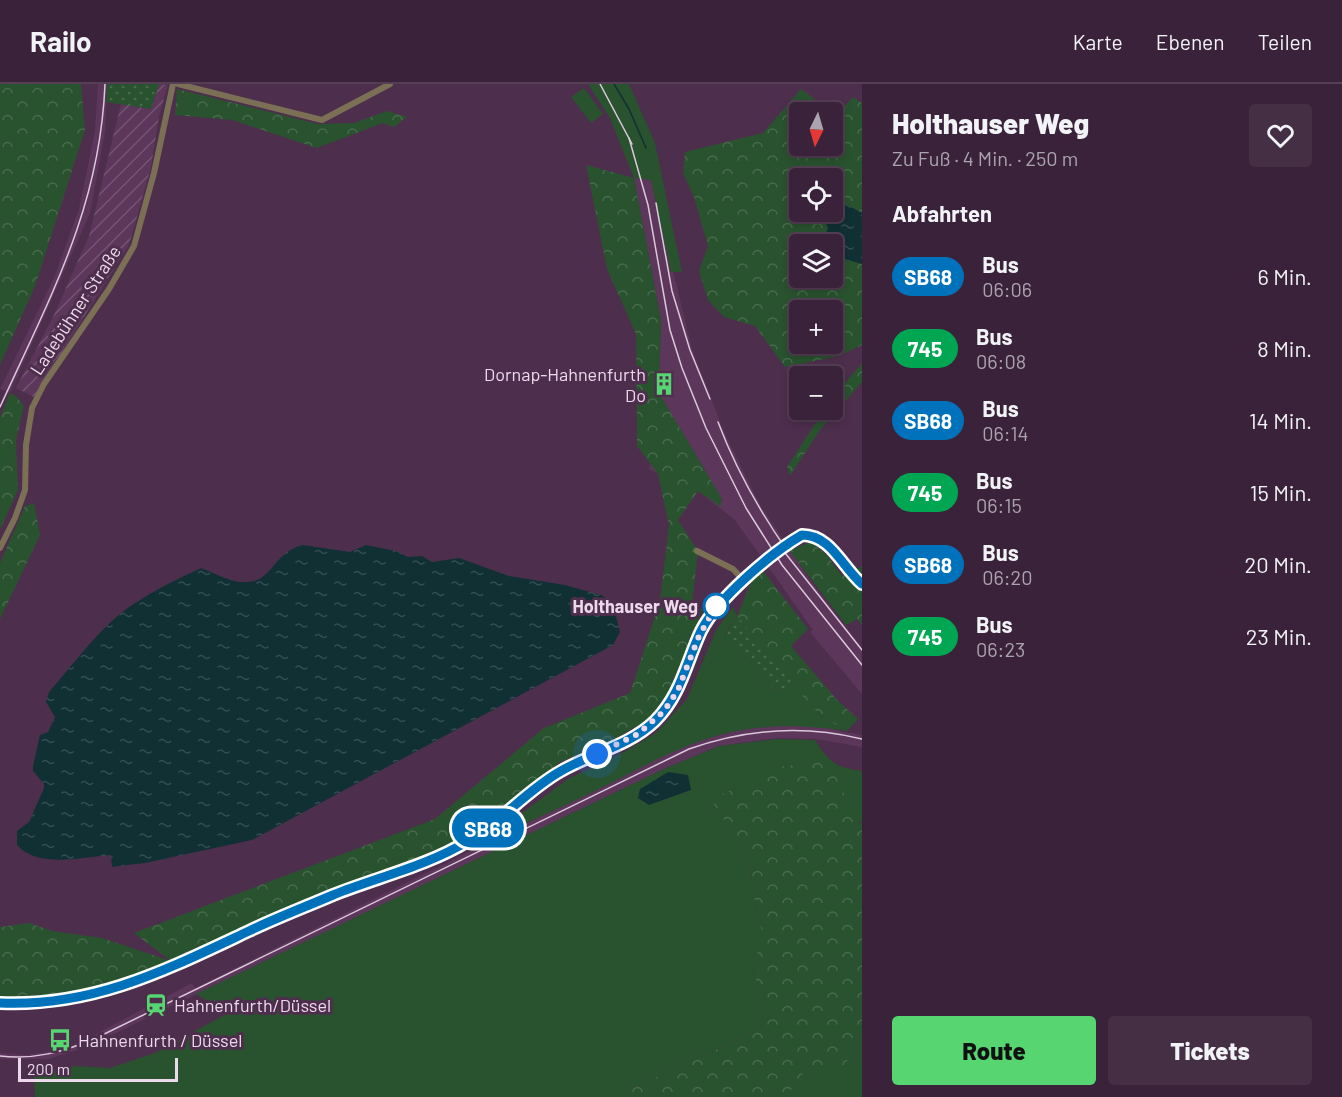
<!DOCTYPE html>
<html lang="de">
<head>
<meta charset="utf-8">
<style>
  body { margin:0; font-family:Barlow,sans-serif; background:#452f45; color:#f1f3f6; height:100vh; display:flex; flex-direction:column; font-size:22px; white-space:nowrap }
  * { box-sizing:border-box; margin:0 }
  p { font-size:20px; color:#aba4af }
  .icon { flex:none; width:33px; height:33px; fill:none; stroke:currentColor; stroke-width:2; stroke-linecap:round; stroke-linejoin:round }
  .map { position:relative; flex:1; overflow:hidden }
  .side { display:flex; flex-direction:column; background:#3a223a; width:480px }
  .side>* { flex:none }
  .badge { padding:0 12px; border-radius:20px; font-size:21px; line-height:39px }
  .needle { width:39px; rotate:185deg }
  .fabs { position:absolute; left:789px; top:18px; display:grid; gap:12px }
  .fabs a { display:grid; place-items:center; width:54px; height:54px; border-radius:6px; background:#3a223a; box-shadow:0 3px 9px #0003,0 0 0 2px #543f54; font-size:30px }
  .scale { position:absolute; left:18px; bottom:15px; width:160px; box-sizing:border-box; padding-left:6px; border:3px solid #edd9ec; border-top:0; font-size:16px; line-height:21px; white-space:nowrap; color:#edd9ec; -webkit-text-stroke:4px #4e2e4d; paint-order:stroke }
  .you { position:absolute; width:30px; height:30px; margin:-15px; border:4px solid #fff; border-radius:50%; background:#1a73e8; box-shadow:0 0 0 9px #1a73e833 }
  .map>.badge { position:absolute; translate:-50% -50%; box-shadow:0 0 0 3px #fff }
  h2 { padding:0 30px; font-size:22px; line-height:54px }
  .round { display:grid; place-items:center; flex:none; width:63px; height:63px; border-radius:6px; background:#452f45 }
  .head { display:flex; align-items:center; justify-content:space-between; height:102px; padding:0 30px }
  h1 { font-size:28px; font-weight:800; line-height:45px }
  .action { display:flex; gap:12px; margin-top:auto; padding:12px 30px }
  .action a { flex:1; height:69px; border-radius:6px; background:#57d570; color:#111; font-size:24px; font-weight:800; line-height:69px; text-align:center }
  .action a+a { background:#452f45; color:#f1f3f6 }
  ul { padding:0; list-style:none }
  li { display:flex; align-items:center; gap:18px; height:72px; padding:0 30px }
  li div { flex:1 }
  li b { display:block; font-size:22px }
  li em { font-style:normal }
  li .badge { min-width:66px; font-weight:700; text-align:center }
  header { display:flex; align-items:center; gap:36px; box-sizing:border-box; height:84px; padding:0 30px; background:#3a223a; border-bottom:2px solid #543f54 }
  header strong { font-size:28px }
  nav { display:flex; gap:33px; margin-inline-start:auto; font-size:21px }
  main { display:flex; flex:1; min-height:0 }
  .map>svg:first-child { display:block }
  .built { fill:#5c375b }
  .industrial { fill:url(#industrial-furrows) }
  .grass { fill:#29522f }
  .forest { fill:url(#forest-crowns); fill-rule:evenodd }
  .garden { fill:url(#garden-dots) }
  .water { fill:url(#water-ripples) }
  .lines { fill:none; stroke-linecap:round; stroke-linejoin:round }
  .stream { stroke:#113034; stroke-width:1.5 }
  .major-tunnel { stroke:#664865; stroke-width:8; stroke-dasharray:8 4; stroke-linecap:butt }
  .minor { stroke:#7b7055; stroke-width:6 }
  .major { stroke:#baa36b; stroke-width:8 }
  .rail { stroke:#dcc7db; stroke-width:1.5 }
  .line-casing { stroke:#fff; stroke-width:14 }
  .line { stroke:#0072bc; stroke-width:9 }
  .walk { stroke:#edd9ec; stroke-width:6; stroke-dasharray:0 10.8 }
  .stop-dot { fill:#fff; stroke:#0072bc; stroke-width:3 }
  .labels { text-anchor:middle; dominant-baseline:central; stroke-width:6; stroke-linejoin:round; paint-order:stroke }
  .street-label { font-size:18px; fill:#edd9ec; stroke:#4e2e4d }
  .poi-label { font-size:18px; fill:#edd9ec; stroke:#4e2e4d; text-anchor:start }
  .stop-label { font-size:18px; font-weight:bold; fill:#edd9ec; stroke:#4e2e4d; text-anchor:end }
</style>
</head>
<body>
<header>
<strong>Railo</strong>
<nav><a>Karte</a><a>Ebenen</a><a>Teilen</a></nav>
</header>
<main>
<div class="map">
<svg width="862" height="1013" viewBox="0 0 862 1013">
  <defs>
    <pattern id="industrial-furrows" width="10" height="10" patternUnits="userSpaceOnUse" patternTransform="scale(1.5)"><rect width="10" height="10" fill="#5c375b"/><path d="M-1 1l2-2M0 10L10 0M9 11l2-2" fill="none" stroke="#745373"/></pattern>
    <pattern id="forest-crowns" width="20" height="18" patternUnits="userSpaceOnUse" patternTransform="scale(1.5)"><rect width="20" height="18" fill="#29522f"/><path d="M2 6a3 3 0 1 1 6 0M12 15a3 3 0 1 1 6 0" fill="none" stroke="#486a4d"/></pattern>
    <pattern id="garden-dots" width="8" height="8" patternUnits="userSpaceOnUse" patternTransform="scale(1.5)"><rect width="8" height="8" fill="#29522f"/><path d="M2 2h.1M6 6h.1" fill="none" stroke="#486a4d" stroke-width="1.8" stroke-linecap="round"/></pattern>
    <pattern id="water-ripples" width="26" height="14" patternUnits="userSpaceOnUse" patternTransform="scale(1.5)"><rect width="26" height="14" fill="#113034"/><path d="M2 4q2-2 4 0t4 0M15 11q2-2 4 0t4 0" fill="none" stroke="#344d52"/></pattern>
  </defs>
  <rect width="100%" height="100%" fill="#4e2e4d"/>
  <g class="built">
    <polygon points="98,0 107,0 105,48 90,129 10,309 0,305 54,194 79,125 95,47"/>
    <polygon points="634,94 651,96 692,265 724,348 760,421 810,496 862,564 862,610 810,548 813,546 735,436 697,406 649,385 651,379 700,402 723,417 659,309 661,236"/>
    <polygon points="780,641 810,641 862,651 862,663 816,655 777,654 719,662 664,685 87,963 48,975 0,975 0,969 26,971 54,967 77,960 192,899 195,904 673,666 708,653 742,645"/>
  </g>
  <polygon class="industrial" points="159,0 168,1 159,32 151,83 129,161 34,313 16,304 54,231 89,152 121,20 151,25"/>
  <g class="grass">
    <polygon points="588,0 629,0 655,59 682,188 671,188 651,96 634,94 610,34"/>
    <polygon points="584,4 603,30 591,39 571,13"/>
    <path d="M733,523l4,9 -13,20 53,56 16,-9 28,33 26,15c-99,-14 -146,4 -232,50 -45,23 -92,43 -138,65l91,-67 56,-27 32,-19 31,-34 29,-69z"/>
    <path d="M776,655l39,1c15,23 20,27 47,31v52l-151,-23 38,59 7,51 8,24 -12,37 15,33 -7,25 -133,62 -2,6h-590l-1,-21 42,-10 34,2 45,-15 73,-40 -32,-19 468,-225 55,-23z"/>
    <polygon points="862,950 862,1013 786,1013 809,981 847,977"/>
  </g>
  <g class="forest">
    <polygon points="0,0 81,0 85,46 35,202 0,281"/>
    <polygon points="177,5 318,40 354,39 387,27 407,33 394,43 383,39 317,64 232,36 175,31"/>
    <path d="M801,5l31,23h-32v34h32l1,-33 3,3 17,-19 9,6v242l-23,11 -54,11 -30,-41 -31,-9 -16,-17 -9,-29 9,-25 -14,-49 -11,-24 2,-21 78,-19zM800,94h32v34h-32zM800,160h32v34h-32zM800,226h32v34h-32z"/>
    <polygon points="586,81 634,94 661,236 659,309 721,413 721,423 698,407 678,436 698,467 692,520 703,526 673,603 648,636 609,658 560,678 487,738 461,755 430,770 339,802 150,889 83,910 0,915 0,843 29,839 52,847 102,854 171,877 134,849 435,735 544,644 630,609 660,517 669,441 658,390 637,362 636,250 607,185"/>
    <polygon points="862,279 862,298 820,346 790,392 787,383 824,326 832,326 833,313"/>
    <polygon points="10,309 17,313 24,322 16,356 18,406 0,446 0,333"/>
    <polygon points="34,419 40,451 0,535 0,479 25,422"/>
    <polygon points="811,458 827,471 842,492 862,482 862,541 857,535 846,541 789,466"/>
    <polygon points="763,487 808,545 791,562 838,617 858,635 847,647 821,632 805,615 737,532 752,496"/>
    <polygon points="828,677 859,740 862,739 862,950 847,977 839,986 809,981 786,1013 625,1013 627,1007 760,945 767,920 752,887 763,850 756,826 749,775 711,716 777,683"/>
  </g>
  <g class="garden">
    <polygon points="107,0 159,0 151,25 106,18"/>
    <polygon points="737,532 793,599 777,608 724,553"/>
  </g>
  <g class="water">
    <polygon points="833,113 862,129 862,180 845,175 833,165 832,160 827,160 824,153 828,145 823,128 832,128"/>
    <path d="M303,461l47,7 16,-7 30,6 12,6 14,-1 10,6 27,-4 50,18 56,9 36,10 8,5 5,8 6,24 -7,13 -361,195 -107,23 -33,4 -1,-12c-29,2 -73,14 -94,-10v-14l12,-9 15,-34v-4l-11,-13v-5l7,-31 8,-3 7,-15 -9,-15 3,-10c23,-26 45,-57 71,-78 24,-19 53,-33 81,-46 14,5 29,15 45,14 27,0 27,-30 57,-37z"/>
    <polygon points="668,688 688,691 691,706 649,721 638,714 640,705"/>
  </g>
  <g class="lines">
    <g class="stream">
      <polyline points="614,0 629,25 646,64"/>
      <polyline points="854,483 862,490"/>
    </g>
    <polyline class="major-tunnel" points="756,487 793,457"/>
    <g class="minor">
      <polyline points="178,0 322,36 390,0"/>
      <polyline points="0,464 15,434 25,406 26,361 32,324 44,300 109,205 134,162 154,89 173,0"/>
      <polyline points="697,467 733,485 744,497"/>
    </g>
    <g class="major">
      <path d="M793,457c32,-18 48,25 69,43"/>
      <path d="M0,919c98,4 165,-34 251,-73 27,-12 56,-24 84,-35 43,-19 90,-29 131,-53 34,-19 60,-51 94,-71 31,-18 66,-25 93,-48 29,-27 32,-63 50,-96 13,-23 33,-40 53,-56"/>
    </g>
    <g class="rail">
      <polyline points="600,0 632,60"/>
      <polyline points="629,54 648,121 670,246 682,284 706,344 746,424 782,481 862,581"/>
      <polyline points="656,119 672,207 690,266 710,315"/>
      <path d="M0,323c50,-110 100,-199 105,-323"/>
      <path d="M718,338c17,45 41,88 68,127"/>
      <polyline points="778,460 862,566"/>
      <path d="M0,972c34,4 63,-4 94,-17l595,-290c56,-20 115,-24 173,-10"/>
    </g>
  </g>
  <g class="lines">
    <g class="line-casing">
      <path id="line" d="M0,919c94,4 166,-33 249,-72 27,-13 56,-24 84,-36 45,-18 94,-29 135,-54 34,-20 59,-51 93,-70 31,-18 68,-25 94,-50 26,-26 31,-58 46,-90 16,-32 70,-78 101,-96 29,0 40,32 60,49"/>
    </g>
    <use href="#line" class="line"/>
    <polyline class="walk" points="597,670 638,650 664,627 678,606 699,552 716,522"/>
  </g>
  <defs>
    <g id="building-bare" transform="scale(1.8)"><path d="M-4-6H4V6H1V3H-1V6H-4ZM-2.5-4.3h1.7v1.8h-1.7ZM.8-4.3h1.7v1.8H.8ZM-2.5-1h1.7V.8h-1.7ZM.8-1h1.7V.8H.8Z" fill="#57d570" stroke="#4e2e4d" stroke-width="2.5" paint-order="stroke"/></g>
    <g id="station-bare" transform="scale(1.8)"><path d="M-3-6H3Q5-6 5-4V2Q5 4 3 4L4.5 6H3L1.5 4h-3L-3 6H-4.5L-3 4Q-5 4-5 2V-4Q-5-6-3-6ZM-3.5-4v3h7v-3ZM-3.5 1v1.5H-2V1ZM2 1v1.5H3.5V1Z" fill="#57d570" stroke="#4e2e4d" stroke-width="2.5" paint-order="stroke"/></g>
    <g id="bus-bare" transform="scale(1.8)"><path d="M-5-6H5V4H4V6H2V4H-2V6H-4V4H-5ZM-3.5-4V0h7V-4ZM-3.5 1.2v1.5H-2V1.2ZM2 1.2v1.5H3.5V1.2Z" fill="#57d570" stroke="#4e2e4d" stroke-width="2.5" paint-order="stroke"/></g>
  </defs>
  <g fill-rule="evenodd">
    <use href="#building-bare" x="664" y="300"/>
    <use href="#station-bare" x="156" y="921"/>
    <use href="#bus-bare" x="60" y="956"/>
  </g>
  <circle class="stop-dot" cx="716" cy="522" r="12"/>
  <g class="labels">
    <g class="street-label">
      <text transform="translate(75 226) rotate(-57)">Ladebühner Straße</text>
    </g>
    <g class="poi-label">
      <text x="646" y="290" text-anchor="end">Dornap-Hahnenfurth<tspan x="646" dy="21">Do</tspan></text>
      <text x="174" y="921">Hahnenfurth/Düssel</text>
      <text x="78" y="956">Hahnenfurth / Düssel</text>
    </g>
    <g class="stop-label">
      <text x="698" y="522">Holthauser Weg</text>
    </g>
  </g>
</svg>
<div class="fabs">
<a><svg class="needle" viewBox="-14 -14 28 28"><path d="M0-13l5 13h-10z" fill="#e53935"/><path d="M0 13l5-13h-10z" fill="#aba4af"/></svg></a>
<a><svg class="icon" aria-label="locate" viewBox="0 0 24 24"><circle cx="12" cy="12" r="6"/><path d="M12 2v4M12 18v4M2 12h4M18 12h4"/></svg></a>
<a><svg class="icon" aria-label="layers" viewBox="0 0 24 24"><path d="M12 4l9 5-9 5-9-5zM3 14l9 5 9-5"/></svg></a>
<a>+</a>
<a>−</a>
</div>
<div class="scale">200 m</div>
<div class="you" style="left:597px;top:670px"></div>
<b class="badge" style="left:488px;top:744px;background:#0072bc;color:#fff">SB68</b>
</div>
<section class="side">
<div class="head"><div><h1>Holthauser Weg</h1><p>Zu Fuß · 4 Min. · 250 m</p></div><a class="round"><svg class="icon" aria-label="heart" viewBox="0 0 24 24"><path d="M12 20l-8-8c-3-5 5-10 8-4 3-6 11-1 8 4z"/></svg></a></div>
<h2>Abfahrten</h2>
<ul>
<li><span class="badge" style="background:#0072bc;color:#fff">SB68</span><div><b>Bus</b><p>06:06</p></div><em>6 Min.</em></li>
<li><span class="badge" style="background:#00a651;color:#fff">745</span><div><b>Bus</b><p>06:08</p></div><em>8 Min.</em></li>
<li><span class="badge" style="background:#0072bc;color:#fff">SB68</span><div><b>Bus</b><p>06:14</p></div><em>14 Min.</em></li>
<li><span class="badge" style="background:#00a651;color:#fff">745</span><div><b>Bus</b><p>06:15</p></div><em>15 Min.</em></li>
<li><span class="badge" style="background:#0072bc;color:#fff">SB68</span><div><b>Bus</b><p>06:20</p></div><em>20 Min.</em></li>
<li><span class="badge" style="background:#00a651;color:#fff">745</span><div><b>Bus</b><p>06:23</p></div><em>23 Min.</em></li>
</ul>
<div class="action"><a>Route</a><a>Tickets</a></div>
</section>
</main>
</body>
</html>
